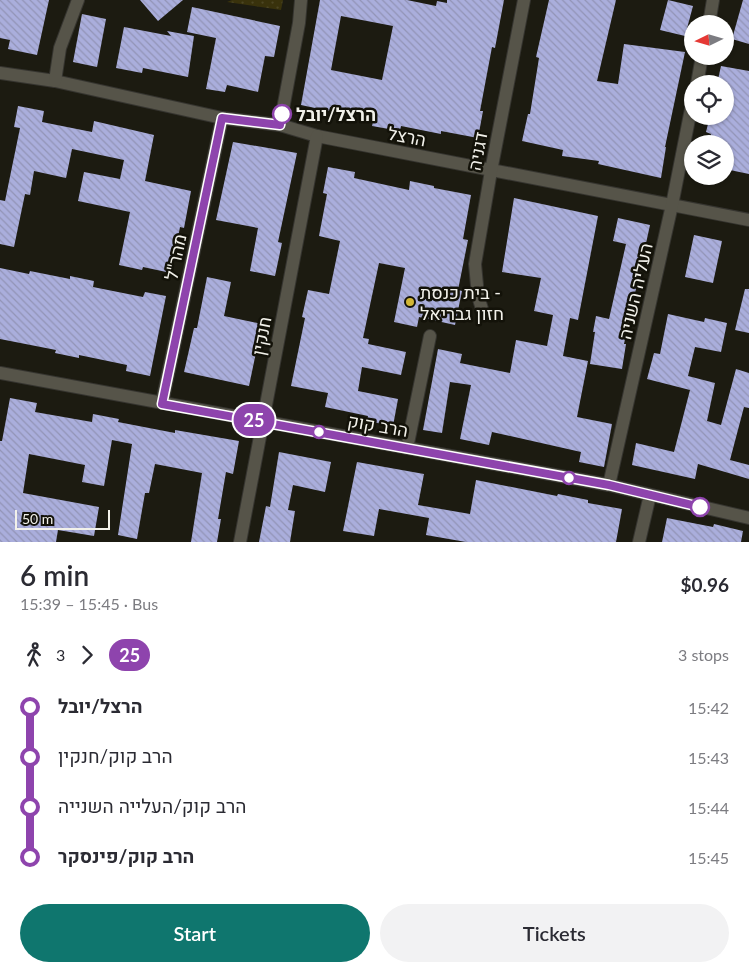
<!DOCTYPE html>
<html lang="en">
<head>
<meta charset="utf-8">
<style>
  body { margin:0; font-family:Lato,Heebo,sans-serif; background:#f2f2f3; color:#2b2b33; height:100vh; display:flex; flex-direction:column; font-size:19px; white-space:nowrap }
  * { box-sizing:border-box; margin:0 }
  p { font-size:16px; color:#7c7c81 }
  .icon { flex:none; width:28px; height:28px; fill:none; stroke:currentColor; stroke-width:2; stroke-linecap:round; stroke-linejoin:round }
  .map { position:relative; height:542px; overflow:hidden }
  .sheet { display:flex; flex-direction:column; background:#fff; flex:1 }
  .sheet>* { flex:none }
  .badge { padding:0 10px; border-radius:16px; font-size:18px; line-height:32px }
  .needle { width:32px; rotate:265deg }
  .controls { position:absolute; left:684px; top:15px; display:grid; gap:10px }
  .controls a { display:grid; place-items:center; width:50px; height:50px; border-radius:50%; background:#fff; box-shadow:0 1px 4px #0004; font-size:25px }
  .scale { position:absolute; left:15px; bottom:12px; width:95px; box-sizing:border-box; padding-left:5px; border:2px solid #f2f1ea; border-top:0; font-size:14px; line-height:18px; white-space:nowrap; color:#f2f1ea; -webkit-text-stroke:4px #131209; paint-order:stroke }
  .map>.badge { position:absolute; translate:-50% -50%; box-shadow:0 0 0 2px #fff }
  .legs { display:flex; align-items:center; gap:8px; height:55px; padding:0 20px; font-size:16px }
  .legs p { margin-inline-start:auto }
  .head { display:flex; align-items:center; justify-content:space-between; height:85px; padding:0 20px }
  h1 { font-size:28px; font-weight:600; line-height:38px }
  .primary-button { display:flex; gap:10px; margin-top:auto; padding:10px 20px }
  .primary-button a { flex:1; height:58px; border-radius:30px; background:#0f766e; color:#fff; font-size:20px; font-weight:600; line-height:58px; text-align:center }
  .primary-button a+a { background:#f2f2f3; color:#2b2b33 }
  ul { padding:0 20px; list-style:none }
  li { display:flex; align-items:center; gap:18px; height:50px; font-size:19px }
  li i { display:grid; place-items:center; width:8px; height:100%; margin:0 6px; background:currentColor }
  li i::after { content:''; width:12px; height:12px; margin:-6px; border:4px solid; border-radius:50%; background:#fff }
  li p { margin-inline-start:auto }
  li:first-child i { background:linear-gradient(#0000 50%,currentColor 0) }
  li:last-child i { background:linear-gradient(currentColor 50%,#0000 0) }
  .map>svg:first-child { display:block }
  .park { fill:url(#park-dots) }
  .building { fill:url(#building-back-hatch); fill-rule:evenodd }
  .lines { fill:none; stroke-linecap:round; stroke-linejoin:round }
  .minor-casing { stroke:#363530; stroke-width:14 }
  .minor { stroke:#565449; stroke-width:12 }
  .line-1-casing { stroke:#fff; stroke-width:11 }
  .line-1 { stroke:#8e44ad; stroke-width:8 }
  .stop-1-dot { fill:#fff; stroke:#8e44ad; stroke-width:2.5 }
  .poi-dot { fill:#d2b635; stroke:#131209; stroke-width:2 }
  .labels { text-anchor:middle; dominant-baseline:central; stroke-width:5; stroke-linejoin:round; paint-order:stroke }
  .stop-label { font-size:18px; font-weight:bold; fill:#f2f1ea; stroke:#131209; text-anchor:start }
  .street-label { font-size:18px; fill:#f2f1ea; stroke:#131209 }
  .poi-label { font-size:18px; fill:#f2f1ea; stroke:#131209; text-anchor:start }
</style>
</head>
<body>
<div class="map">
<svg width="749" height="542" viewBox="0 0 749 542">
  <defs>
    <pattern id="park-dots" width="8" height="8" patternUnits="userSpaceOnUse" patternTransform="scale(1.25)"><rect width="8" height="8" fill="#39320c"/><path d="M2 2h.1M6 6h.1" fill="none" stroke="#4c4624" stroke-width="1.8" stroke-linecap="round"/></pattern>
    <pattern id="building-back-hatch" width="6" height="6" patternUnits="userSpaceOnUse" patternTransform="scale(1.25)"><rect width="6" height="6" fill="#aaaedc"/><path d="M-1 5l2 2M0 0l6 6M5-1l2 2" fill="none" stroke="#9294b6"/></pattern>
  </defs>
  <rect width="100%" height="100%" fill="#1c1b11"/>
  <polygon class="park" points="232,0 283,0 281,10 227,2"/>
  <g class="building">
    <polygon points="0,0 49,0 37,55 8,49 10,40 0,38"/>
    <polygon points="140,0 183,0 158,21"/>
    <path d="M320,0h87l29,6 1,-5 10,2v-3h57l-9,48 -3,-1 -12,64h3l-5,27 -37,-7v3l-40,-8 -1,5 -28,-5 2,-10 -44,-9 -1,4 -28,-6zM341,16l52,10 -11,54 -51,-10z"/>
    <polygon points="549,0 616,0 597,81 618,84 624,44 685,52 665,147 666,147 661,178 598,164 599,161 562,156 563,150 522,141 528,114 530,114 539,58 536,57"/>
    <polygon points="668,0 693,6 685,36 660,30"/>
    <polygon points="743,0 749,0 749,44 732,39"/>
    <polygon points="192,7 280,26 274,57 265,56 258,92 227,85 225,92 206,89 216,38 187,32"/>
    <polygon points="82,14 106,19 97,67 73,62"/>
    <polygon points="124,27 171,36 167,31 194,36 188,77 143,68 142,73 116,68"/>
    <polygon points="721,66 749,71 749,174 725,169 725,144 709,144 711,134 706,132 710,116 725,116 725,84 717,84"/>
    <polygon points="18,106 44,111 42,122 92,132 94,121 154,135 145,181 191,191 184,228 180,227 171,273 143,267 142,270 119,265 130,212 78,201 84,172 120,179 124,160 72,149 66,178 34,171 30,195 25,194 14,247 0,244 0,200 5,201 20,128 14,127"/>
    <polygon points="233,142 297,153 278,242 282,243 275,276 250,271 258,228 216,220"/>
    <polygon points="328,167 355,172 354,178 409,190 410,181 434,186 434,188 471,195 463,239 468,240 458,290 462,291 455,325 419,317 417,327 394,322 405,268 379,263 363,338 369,339 368,344 406,352 401,375 362,367 358,391 398,399 393,426 367,421 368,416 325,407 328,393 291,386 305,318 302,317 308,290 329,294 340,241 319,236 327,194 323,193"/>
    <polygon points="514,198 598,216 578,320 570,318 563,356 588,361 577,417 612,424 604,467 579,462 581,452 492,432 489,445 460,439 471,385 450,382 442,433 423,430 438,349 462,354 460,363 510,373 516,340 547,346 553,315 534,311 541,278 502,272"/>
    <polygon points="618,218 650,225 624,344 626,344 622,369 590,364 595,332 593,332 596,316 609,319 626,244 613,241"/>
    <polygon points="694,235 722,241 713,283 685,277"/>
    <polygon points="0,268 29,274 30,271 70,279 70,276 94,281 93,287 143,297 145,292 166,296 150,376 126,371 127,365 79,355 79,358 55,353 56,350 0,339"/>
    <polygon points="207,277 231,282 224,316 262,324 249,386 184,372 194,328 197,328"/>
    <polygon points="745,289 749,289 749,333 735,330"/>
    <polygon points="668,314 704,322 705,318 727,323 721,352 695,347 688,376 715,383 707,421 721,425 736,369 749,373 749,408 744,407 730,460 749,465 749,479 698,464 695,479 632,465 636,443 674,452 690,390 647,379 654,353 660,354"/>
    <polygon points="10,398 37,403 35,412 92,422 93,414 119,419 118,422 175,433 175,430 239,441 233,474 226,472 218,519 221,519 217,542 191,542 202,473 155,464 149,493 145,493 137,539 118,535 132,444 112,440 104,486 82,482 85,465 29,454 23,493 99,507 94,536 58,530 56,542 0,542 0,441 2,441"/>
    <polygon points="279,452 331,462 325,492 293,485 288,510 295,511 290,542 259,542 266,506 270,507"/>
    <polygon points="357,462 424,474 418,505 470,514 476,480 557,496 558,494 588,500 588,503 622,509 616,542 466,542 426,535 429,518 379,509 374,536 343,531"/>
    <polygon points="667,518 713,527 714,524 743,531 741,542 662,542"/>
  </g>
  <g class="lines">
    <g class="minor-casing">
      <g id="minor">
        <polyline points="709,24 713,0"/>
        <polyline points="0,73 55,81 222,118 280,125 317,136 749,220"/>
        <polyline points="55,81 60,48 78,0"/>
        <polyline points="697,84 702,56"/>
        <polyline points="280,125 299,23 301,0"/>
        <polyline points="482,309 478,296 475,264 491,171 524,0"/>
        <polyline points="0,373 609,485 749,518"/>
        <polyline points="162,403 222,118"/>
        <polyline points="407,448 430,336"/>
        <polyline points="609,485 672,205 692,104"/>
        <polyline points="240,542 317,136"/>
        <polyline points="639,542 650,495"/>
      </g>
    </g>
    <use href="#minor" class="minor"/>
  </g>
  <g class="lines">
    <g class="line-1-casing">
      <polyline id="line-1" points="282,114 280,125 222,118 162,404 609,485 700,507"/>
    </g>
    <use href="#line-1" class="line-1"/>
  </g>
  <g class="stop-1-dot">
    <circle cx="282" cy="114" r="9"/>
    <circle cx="319" cy="432" r="6"/>
    <circle cx="569" cy="478" r="6"/>
    <circle cx="700" cy="507" r="9"/>
  </g>
  <circle class="poi-dot" cx="410" cy="302" r="5"/>
  <g class="labels">
    <g class="stop-label">
      <text x="296" y="114">הרצל/יובל</text>
    </g>
    <g class="street-label">
      <text transform="translate(407 136) rotate(11)">הרצל</text>
      <text transform="translate(477 151) rotate(-79)">דגניה</text>
      <text transform="translate(175 257) rotate(-78)">מהר"ל</text>
      <text transform="translate(635 291) rotate(-77)">העליה השניה</text>
      <text transform="translate(261 336) rotate(-79)">חנקין</text>
      <text transform="translate(378 425) rotate(10)">הרב קוק</text>
    </g>
    <g class="poi-label">
      <text x="420" y="292">בית כנסת -<tspan x="420" dy="21">חזון גבריאל</tspan></text>
    </g>
  </g>
</svg>
<div class="controls">
<a><svg class="needle" viewBox="-14 -14 28 28"><path d="M0-13l5 13h-10z" fill="#e53935"/><path d="M0 13l5-13h-10z" fill="#7c7c81"/></svg></a>
<a><svg class="icon" aria-label="locate" viewBox="0 0 24 24"><circle cx="12" cy="12" r="6"/><path d="M12 2v4M12 18v4M2 12h4M18 12h4"/></svg></a>
<a><svg class="icon" aria-label="layers" viewBox="0 0 24 24"><path d="M12 4l9 5-9 5-9-5zM3 14l9 5 9-5"/></svg></a>
</div>
<div class="scale">50 m</div>
<b class="badge" style="left:254px;top:420px;background:#8e44ad;color:#fff">25</b>
</div>
<section class="sheet">
<div class="head"><div><h1>6 min</h1><p>15:39 – 15:45 · Bus</p></div><b>$0.96</b></div>
<div class="legs"><svg class="icon" aria-label="walk" viewBox="0 0 24 24"><circle cx="13" cy="4" r="2"/><path d="M13 8l-2 6 4 7M11 14l-3 7M7 12l3-4h3l4 4"/></svg>3<svg class="icon" aria-label="forward" viewBox="0 0 24 24"><path d="M9 5l7 7-7 7"/></svg><b class="badge" style="background:#8e44ad;color:#fff">25</b><p>3 stops</p></div>
<ul>
<li><i style="color:#8e44ad"></i><b>הרצל/יובל</b><p>15:42</p></li>
<li><i style="color:#8e44ad"></i><span>הרב קוק/חנקין</span><p>15:43</p></li>
<li><i style="color:#8e44ad"></i><span>הרב קוק/העלייה השנייה</span><p>15:44</p></li>
<li><i style="color:#8e44ad"></i><b>הרב קוק/פינסקר</b><p>15:45</p></li>
</ul>
<div class="primary-button"><a>Start</a><a>Tickets</a></div>
</section>
</body>
</html>
